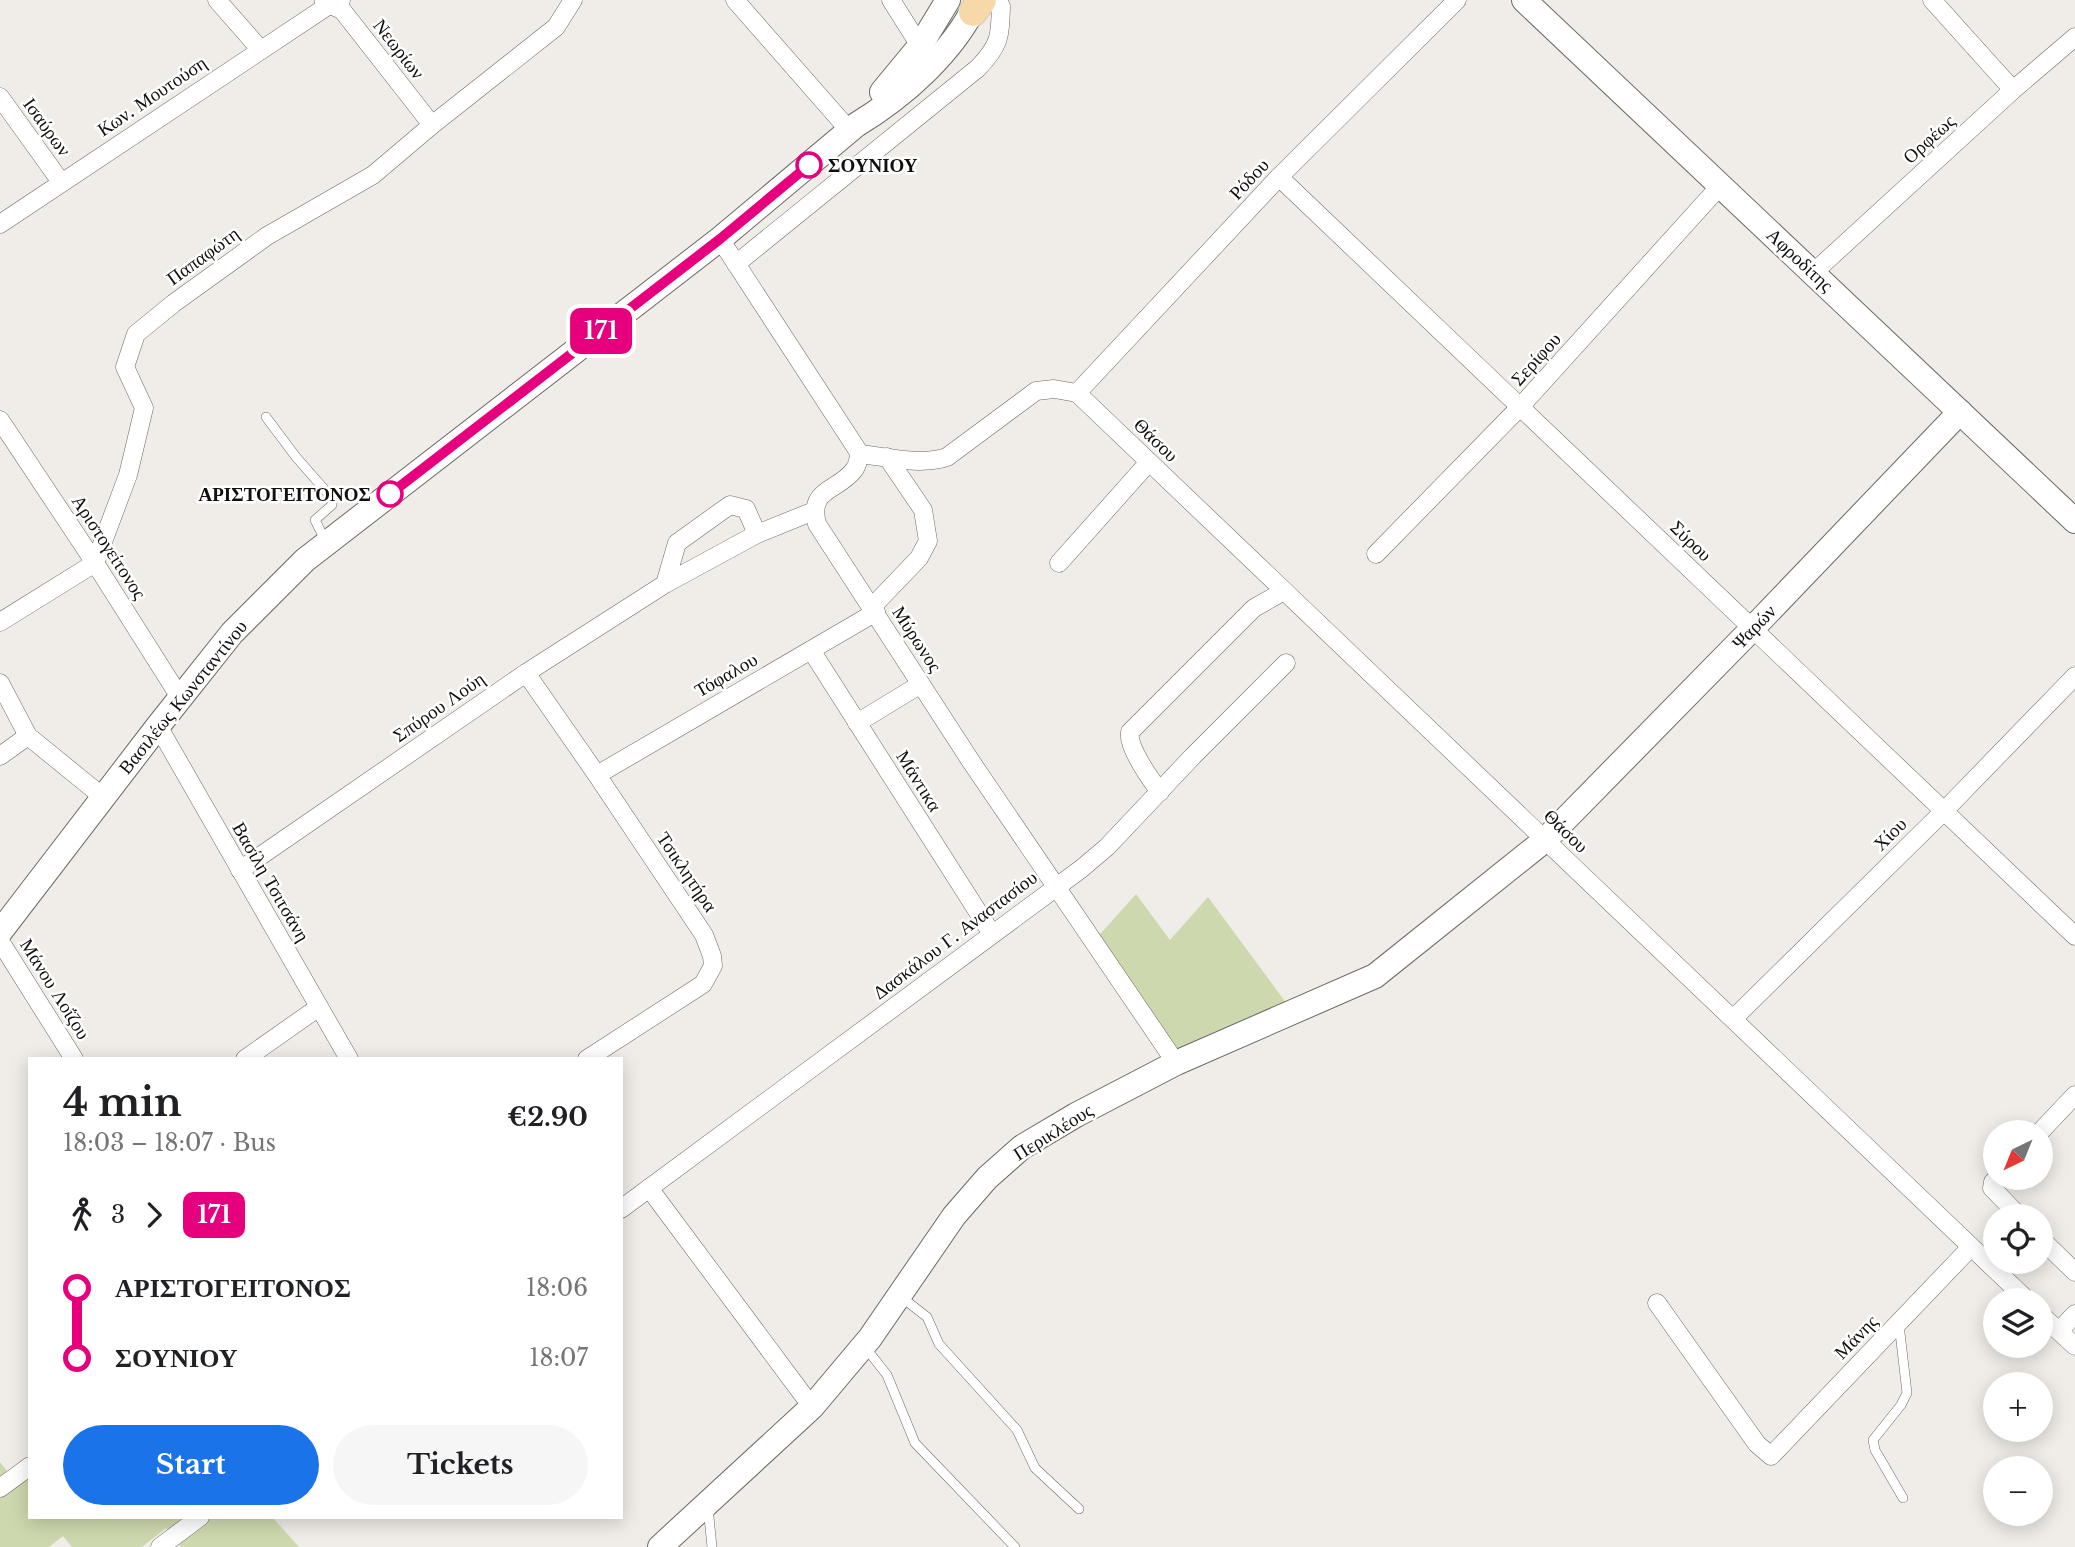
<!DOCTYPE html>
<html lang="en">
<head>
<meta charset="utf-8">
<style>
  body { margin:0; font-family:"Libre Baskerville",serif; background:#f6f6f6; color:#202124; height:100vh; display:flex; flex-direction:column; font-size:26px; white-space:nowrap }
  * { box-sizing:border-box; margin:0 }
  p { font-size:23px; color:#757577 }
  .icon { flex:none; width:38px; height:38px; fill:none; stroke:currentColor; stroke-width:2; stroke-linecap:round; stroke-linejoin:round }
  .map { position:relative; flex:1; overflow:hidden }
  .drawer { position:absolute; left:28px; top:1057px; width:595px; height:462px; display:flex; flex-direction:column; background:#fff; border-radius:0px; box-shadow:0 4px 18px #0003 }
  .drawer>* { flex:none }
  .badge { padding:0 14px; border-radius:10px; font-size:24px; line-height:46px }
  .needle { width:46px; rotate:223deg }
  .controls { position:absolute; left:1983px; top:1120px; display:grid; gap:14px }
  .controls a { display:grid; place-items:center; width:70px; height:70px; border-radius:50%; background:#fff; box-shadow:0 4px 18px #0003; font-size:35px }
  .map>.badge { position:absolute; translate:-50% -50%; box-shadow:0 0 0 4px #fff }
  .legs { display:flex; align-items:center; gap:10px; height:77px; padding:0 35px; font-size:23px }
  .legs p { margin-inline-start:auto }
  .head { display:flex; align-items:center; justify-content:space-between; height:119px; padding:0 35px }
  h1 { font-size:38px; font-weight:800; line-height:52px }
  .button { display:flex; gap:14px; margin-top:auto; padding:14px 35px }
  .button a { flex:1; height:80px; border-radius:42px; background:#1a73e8; color:#fff; font-size:28px; font-weight:800; line-height:80px; text-align:center }
  .button a+a { background:#f6f6f6; color:#202124 }
  ul { padding:0 35px; list-style:none }
  li { display:flex; align-items:center; gap:24px; height:70px; font-size:26px }
  li i { display:grid; place-items:center; width:10px; height:100%; margin:0 9px; background:currentColor }
  li i::after { content:''; width:18px; height:18px; margin:-9px; border:5px solid; border-radius:50%; background:#fff }
  li p { margin-inline-start:auto }
  li:first-child i { background:linear-gradient(#0000 50%,currentColor 0) }
  li:last-child i { background:linear-gradient(currentColor 50%,#0000 0) }
  .map>svg:first-child { display:block }
  .green { fill:#ced8ae }
  .lines { fill:none; stroke-linecap:round; stroke-linejoin:round }
  .lane-casing { stroke:#6c6965; stroke-width:10 }
  .street-casing { stroke:#6c6965; stroke-width:19 }
  .secondary-casing { stroke:#6c6965; stroke-width:26 }
  .primary-casing { stroke:#cbcaca; stroke-width:30 }
  .lane { stroke:#fff; stroke-width:9 }
  .street { stroke:#fff; stroke-width:18 }
  .secondary { stroke:#fff; stroke-width:24 }
  .primary { stroke:#f7d9a9; stroke-width:28 }
  .line-1-casing { stroke:#fff; stroke-width:16 }
  .line-1 { stroke:#e6007e; stroke-width:10 }
  .stop-1-dot { fill:#fff; stroke:#e6007e; stroke-width:3.5 }
  .labels { text-anchor:middle; dominant-baseline:central; stroke-width:5; stroke-linejoin:round; paint-order:stroke }
  .street-label { font-size:19px; fill:#11100e; stroke:#fff }
  .stop-label { font-size:19px; font-weight:bold; fill:#11100e; stroke:#fff; text-anchor:start }
</style>
</head>
<body>
<div class="map">
<svg width="2075" height="1547" viewBox="0 0 2075 1547">
  <rect width="100%" height="100%" fill="#f0ede8"/>
  <g class="green">
    <polygon points="1136,894 1170,940 1208,897 1287,1004 1168,1059 1094,941"/>
    <polygon points="0,1462 18,1485 30,1476 30,1517 272,1517 299,1547 181,1547 166,1528 142,1547 72,1547 63,1536 49,1547 0,1547"/>
  </g>
  <g class="lines">
    <g class="lane-casing">
      <g id="lane">
        <polyline points="266,417 296,457 332,498 332,505 315,520 326,542"/>
        <polyline points="900,1296 927,1317 939,1344 1017,1430 1035,1468 1079,1509"/>
        <polyline points="1899,1324 1907,1393 1901,1405 1873,1440 1875,1450 1903,1498"/>
        <polyline points="865,1347 887,1375 915,1443 1015,1547"/>
        <polyline points="708,1507 712,1547"/>
      </g>
    </g>
    <g class="street-casing">
      <g id="street">
        <polyline points="217,0 260,49"/>
        <polyline points="735,0 849,130"/>
        <polyline points="891,0 920,46"/>
        <polyline points="1932,0 2013,90"/>
        <polyline points="324,2 342,10 432,125"/>
        <polyline points="0,97 61,182"/>
        <polyline points="1279,177 2075,936"/>
        <polyline points="0,224 329,5 341,0"/>
        <path d="M720,239l140,215c-2,5 -2,11 -6,16 -17,22 -46,18 -37,54l153,236 206,303"/>
        <path d="M736,264l242,-196c22,-23 22,-31 23,-62"/>
        <polyline points="1813,273 2013,90 2075,37"/>
        <polyline points="1077,393 2027,1300"/>
        <polyline points="1077,393 1279,177 1457,0"/>
        <polyline points="0,420 95,563 181,699"/>
        <path d="M860,454c27,3 60,12 87,3l89,-66 18,-2 23,4"/>
        <polyline points="757,534 814,511"/>
        <polyline points="1376,554 1520,407 1720,186"/>
        <polyline points="1059,563 1149,462"/>
        <polyline points="872,607 919,558 928,541 923,510 887,457"/>
        <polyline points="0,622 95,563 128,475 144,408 125,367 136,334 174,303 267,236 373,175 432,125 556,27 573,0"/>
        <polyline points="811,650 992,934"/>
        <polyline points="526,673 597,775 704,935 712,956 713,966 703,984 587,1059"/>
        <polyline points="0,683 28,736 103,797"/>
        <polyline points="857,723 921,684"/>
        <polyline points="158,726 349,1059"/>
        <polyline points="0,756 28,736"/>
        <polyline points="597,775 876,612"/>
        <path d="M1160,792c-9,-12 -33,-45 -30,-60l124,-124 30,-17"/>
        <polyline points="240,870 526,673 665,584 757,534 746,509 730,505 677,543 665,584"/>
        <polyline points="0,941 74,1059"/>
        <polyline points="1733,1019 1944,811 2075,676"/>
        <polyline points="245,1059 319,1007"/>
        <polyline points="2040,1132 2075,1095"/>
        <polyline points="1997,1178 1993,1182 1992,1188 2019,1216"/>
        <polyline points="649,1188 812,1407"/>
        <polyline points="621,1209 1081,869 1107,847 1193,756 1286,663"/>
        <polyline points="2040,1238 2075,1272"/>
        <polyline points="1657,1303 1757,1444 1771,1456 1971,1247"/>
        <polyline points="2040,1314 2075,1346"/>
        <polyline points="2059,1331 2075,1314"/>
        <polyline points="0,1488 30,1466"/>
        <polyline points="160,1547 200,1517"/>
      </g>
    </g>
    <g class="secondary-casing">
      <g id="secondary">
        <polyline points="1524,0 2075,521"/>
        <polyline points="882,92 920,46 948,0"/>
        <path d="M0,932l158,-206 74,-93 73,-73 415,-321 136,-114c48,-29 98,-73 122,-125"/>
        <polyline points="660,1547 812,1407 870,1338 954,1216 987,1178 1022,1147 1076,1115 1176,1063 1375,976 1545,840 1752,629 1960,412"/>
      </g>
    </g>
    <g class="primary-casing">
      <polyline id="primary" points="973,12 982,0"/>
    </g>
    <use href="#lane" class="lane"/>
    <use href="#street" class="street"/>
    <use href="#secondary" class="secondary"/>
    <use href="#primary" class="primary"/>
  </g>
  <g class="lines">
    <g class="line-1-casing">
      <polyline id="line-1" points="390,494 720,239 809,165"/>
    </g>
    <use href="#line-1" class="line-1"/>
  </g>
  <g class="stop-1-dot">
    <circle cx="809" cy="165" r="12"/>
    <circle cx="390" cy="494" r="12"/>
  </g>
  <g class="labels">
    <g class="street-label">
      <text transform="translate(399 49) rotate(52)">Νεωρίων</text>
      <text transform="translate(152 96) rotate(-34)">Κων. Μουτούση</text>
      <text transform="translate(47 127) rotate(54)">Ισαύρων</text>
      <text transform="translate(1929 139) rotate(-42)">Ορφέως</text>
      <text transform="translate(1249 179) rotate(-47)">Ρόδου</text>
      <text transform="translate(203 256) rotate(-36)">Παπαφώτη</text>
      <text transform="translate(1800 260) rotate(43)">Αφροδίτης</text>
      <text transform="translate(1536 359) rotate(-48)">Σερίφου</text>
      <text transform="translate(1156 440) rotate(44)">Θάσου</text>
      <text transform="translate(1691 541) rotate(44)">Σύρου</text>
      <text transform="translate(109 547) rotate(57)">Αριστογείτονος</text>
      <text transform="translate(1754 627) rotate(-46)">Ψαρών</text>
      <text transform="translate(917 639) rotate(57)">Μύρωνος</text>
      <text transform="translate(726 675) rotate(-30)">Τόφαλου</text>
      <text transform="translate(183 697) rotate(-51)">Βασιλέως Κωνσταντίνου</text>
      <text transform="translate(439 707) rotate(-35)">Σπύρου Λούη</text>
      <text transform="translate(919 781) rotate(58)">Μάντικα</text>
      <text transform="translate(1566 831) rotate(44)">Θάσου</text>
      <text transform="translate(1890 834) rotate(-45)">Χίου</text>
      <text transform="translate(687 872) rotate(56)">Τσικλητήρα</text>
      <text transform="translate(271 882) rotate(60)">Βασίλη Τσιτσάνη</text>
      <text transform="translate(955 935) rotate(-37)">Δασκάλου Γ. Αναστασίου</text>
      <text transform="translate(55 989) rotate(58)">Μάνου Λοΐζου</text>
      <text transform="translate(1053 1132) rotate(-32)">Περικλέους</text>
      <text transform="translate(1856 1337) rotate(-46)">Μάνης</text>
    </g>
    <g class="stop-label">
      <text x="828" y="165">ΣΟΥΝΙΟΥ</text>
      <text x="371" y="494" text-anchor="end">ΑΡΙΣΤΟΓΕΙΤΟΝΟΣ</text>
    </g>
  </g>
</svg>
<div class="controls">
<a><svg class="needle" viewBox="-14 -14 28 28"><path d="M0-13l5 13h-10z" fill="#e53935"/><path d="M0 13l5-13h-10z" fill="#757577"/></svg></a>
<a><svg class="icon" aria-label="locate" viewBox="0 0 24 24"><circle cx="12" cy="12" r="6"/><path d="M12 2v4M12 18v4M2 12h4M18 12h4"/></svg></a>
<a><svg class="icon" aria-label="layers" viewBox="0 0 24 24"><path d="M12 4l9 5-9 5-9-5zM3 14l9 5 9-5"/></svg></a>
<a>+</a>
<a>−</a>
</div>
<b class="badge" style="left:601px;top:331px;background:#e6007e;color:#fff">171</b>
<section class="drawer">
<div class="head"><div><h1>4 min</h1><p>18:03 – 18:07 · Bus</p></div><b>€2.90</b></div>
<div class="legs"><svg class="icon" aria-label="walk" viewBox="0 0 24 24"><circle cx="13" cy="4" r="2"/><path d="M13 8l-2 6 4 7M11 14l-3 7M7 12l3-4h3l4 4"/></svg>3<svg class="icon" aria-label="forward" viewBox="0 0 24 24"><path d="M9 5l7 7-7 7"/></svg><b class="badge" style="background:#e6007e;color:#fff">171</b></div>
<ul>
<li><i style="color:#e6007e"></i><b>ΑΡΙΣΤΟΓΕΙΤΟΝΟΣ</b><p>18:06</p></li>
<li><i style="color:#e6007e"></i><b>ΣΟΥΝΙΟΥ</b><p>18:07</p></li>
</ul>
<div class="button"><a>Start</a><a>Tickets</a></div>
</section>
</div>
</body>
</html>
